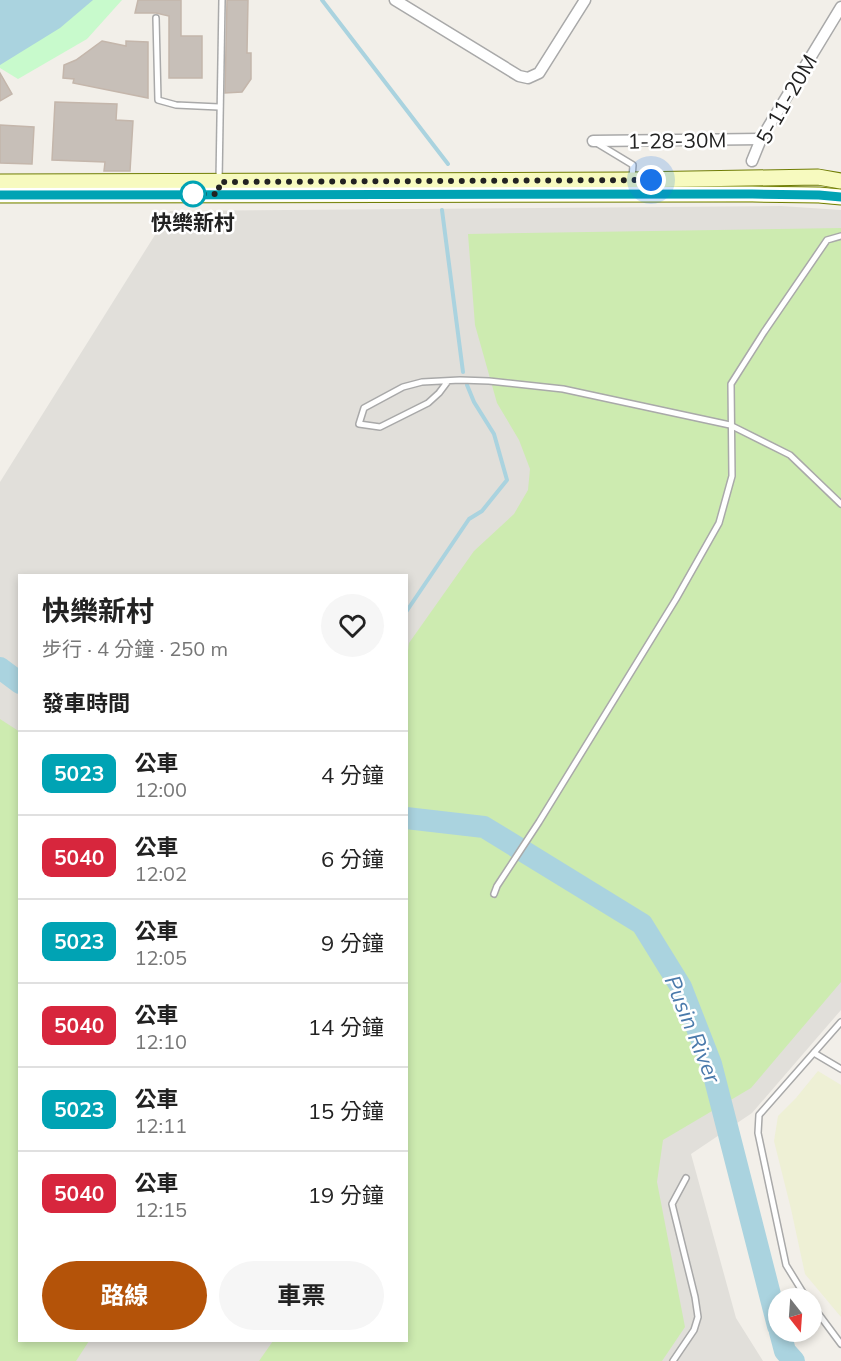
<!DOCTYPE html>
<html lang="zh-TW">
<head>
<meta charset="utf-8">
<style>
  body { margin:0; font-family:Mulish,"Noto Sans TC",sans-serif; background:#f6f6f6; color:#222; height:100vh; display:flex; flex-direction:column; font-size:22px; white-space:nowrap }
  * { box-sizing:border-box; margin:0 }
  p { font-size:20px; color:#767676 }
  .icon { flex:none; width:33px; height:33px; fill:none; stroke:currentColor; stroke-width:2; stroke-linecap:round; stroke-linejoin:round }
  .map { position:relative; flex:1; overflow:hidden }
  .side { position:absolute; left:18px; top:574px; width:390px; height:768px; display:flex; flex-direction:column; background:#fff; border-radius:0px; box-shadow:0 3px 9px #0003 }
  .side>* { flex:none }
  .badge { padding:0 12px; border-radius:9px; font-size:21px; line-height:39px }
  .needle { width:39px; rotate:163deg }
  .fabs { position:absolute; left:768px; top:1288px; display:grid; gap:12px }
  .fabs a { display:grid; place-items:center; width:54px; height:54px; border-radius:50%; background:#fff; box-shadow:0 3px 9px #0003; font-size:30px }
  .you { position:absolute; width:30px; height:30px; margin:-15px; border:4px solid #fff; border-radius:50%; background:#1a73e8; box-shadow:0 0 0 9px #1a73e833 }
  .map>.badge { position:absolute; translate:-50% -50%; box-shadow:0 0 0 3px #fff }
  h2 { padding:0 24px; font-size:22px; line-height:54px }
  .round { display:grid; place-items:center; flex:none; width:63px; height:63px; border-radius:32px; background:#f6f6f6 }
  .head { display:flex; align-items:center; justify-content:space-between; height:102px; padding:0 24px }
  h1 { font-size:28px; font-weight:700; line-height:45px }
  .button { display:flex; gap:12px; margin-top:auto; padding:12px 24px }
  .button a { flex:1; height:69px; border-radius:36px; background:#b45309; color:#fff; font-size:24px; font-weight:700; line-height:69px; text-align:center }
  .button a+a { background:#f6f6f6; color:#222 }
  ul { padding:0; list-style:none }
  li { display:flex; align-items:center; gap:18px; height:84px; padding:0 24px; border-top:2px solid #e0e0e0 }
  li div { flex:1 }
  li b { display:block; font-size:22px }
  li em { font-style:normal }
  li .badge { min-width:66px; font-weight:700; text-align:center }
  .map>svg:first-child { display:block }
  .airport { fill:#e1dfda; fill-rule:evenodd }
  .farmland { fill:#eef0d5 }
  .grass { fill:#cdebb0 }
  .park { fill:#c8facc }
  .water { fill:#aad3df }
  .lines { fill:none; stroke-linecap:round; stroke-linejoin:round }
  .stream { stroke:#aad3df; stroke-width:4 }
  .river { stroke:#aad3df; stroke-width:22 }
  .building { fill:#c7bfb8; stroke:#c4b6ab; stroke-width:1.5 }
  .lane-casing { stroke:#a9a9a9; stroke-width:8 }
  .street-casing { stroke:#a9a9a9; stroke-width:13 }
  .secondary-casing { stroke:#707d05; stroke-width:17 }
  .lane { stroke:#fff; stroke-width:5 }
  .street { stroke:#fff; stroke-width:10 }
  .secondary { stroke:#f7fabf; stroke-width:15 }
  .line-casing { stroke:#fff; stroke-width:14 }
  .line { stroke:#00a3b4; stroke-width:9 }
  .walk { stroke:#222; stroke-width:6; stroke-dasharray:0 10.8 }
  .stop-dot { fill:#fff; stroke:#00a3b4; stroke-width:3 }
  .labels { text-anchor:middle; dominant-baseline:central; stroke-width:5; stroke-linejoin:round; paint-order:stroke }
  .street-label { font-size:21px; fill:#222; stroke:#fff }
  .stop-label { font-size:21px; font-weight:bold; fill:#222; stroke:#fff }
  .water-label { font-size:22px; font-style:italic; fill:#4a7aab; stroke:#fff }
</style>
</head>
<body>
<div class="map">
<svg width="841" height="1361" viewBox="0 0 841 1361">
  <rect width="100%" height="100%" fill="#f2efe9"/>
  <path class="airport" d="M781,206l60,4v800l-89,103 -61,41 45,164 27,43h-763v-879l170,-271zM20,576h386v765h-386z"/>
  <polygon class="farmland" points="818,1071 841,1085 841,1317 805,1274 791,1209 774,1141 778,1116 796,1098"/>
  <g class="grass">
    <polygon points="841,228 841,982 751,1088 663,1140 657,1182 685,1327 662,1361 259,1361 273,1341 406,1341 406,665 409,643 474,551 514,514 528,490 530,469 519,440 497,403 475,325 468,234"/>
    <polygon points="0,719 20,732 20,1341 89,1341 76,1361 0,1361"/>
  </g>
  <polygon class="park" points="0,0 122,0 87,39 18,79 0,68"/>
  <polygon class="water" points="0,0 93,0 60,28 0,65"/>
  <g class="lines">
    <g class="stream">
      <polyline points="322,0 448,164"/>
      <polyline points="442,210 463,372"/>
      <polyline points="406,612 469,519 482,511 507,480 494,434 474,402 467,385"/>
    </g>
    <g class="river">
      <polyline points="0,668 20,683"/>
      <polyline points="406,818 484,827 642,924 681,987 711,1064 778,1326"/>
      <polyline points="780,1332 785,1351 794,1361"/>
    </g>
  </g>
  <g class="building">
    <polygon points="138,0 181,0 181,36 202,36 202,78 169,78 169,16 156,13 135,13"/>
    <polygon points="227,0 248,0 247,53 251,53 251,79 242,92 225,93"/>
    <polygon points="102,41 126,46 126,41 148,42 148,98 73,83 74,79 63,78 64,65 76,60"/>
    <polygon points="0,73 12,94 0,101"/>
    <polygon points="55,102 117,104 116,120 133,121 130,171 104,171 105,162 52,160"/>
    <polygon points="0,125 34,127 32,164 0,163"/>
  </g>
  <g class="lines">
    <g class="lane-casing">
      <g id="lane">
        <polyline points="156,18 158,100 176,105 219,107"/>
        <polyline points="595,142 633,165 632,178"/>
        <polyline points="219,181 222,0"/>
        <polyline points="448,381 439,393 428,403 380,427 359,424 364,408 403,387 422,382 460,380 489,381 563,389 730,425 790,455 841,504"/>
        <polyline points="494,894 497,886 539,822 676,599 719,523 732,476 731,384 764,332 827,240 841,236"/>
        <polyline points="814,1053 841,1069"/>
        <polyline points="807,1299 786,1265 758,1133 759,1115 841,1022"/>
        <polyline points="812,1305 841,1344"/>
        <polyline points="673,1361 694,1330 698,1317 695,1297 672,1204 686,1178"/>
      </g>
    </g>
    <g class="street-casing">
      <g id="street">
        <polyline points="395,0 519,76 528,78 539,73 585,0"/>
        <polyline points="593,141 761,139"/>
        <polyline points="752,161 761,139 841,7"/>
      </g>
    </g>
    <g class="secondary-casing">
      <g id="secondary">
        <polyline points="0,182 632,180 818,177 841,181"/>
        <polyline points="0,195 752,194 819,195 841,197"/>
      </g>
    </g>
    <use href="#lane" class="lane"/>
    <use href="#street" class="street"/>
    <use href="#secondary" class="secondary"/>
  </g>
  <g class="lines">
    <g class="line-casing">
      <polyline id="line" points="0,195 752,194 819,195 841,197"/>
    </g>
    <use href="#line" class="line"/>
    <polyline class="walk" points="193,194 219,194 219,182 651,180"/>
  </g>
  <circle class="stop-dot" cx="193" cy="194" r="12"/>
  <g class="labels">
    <g class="street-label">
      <text transform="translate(786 99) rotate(-60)">5-11-20M</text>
      <text transform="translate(677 140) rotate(-1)">1-28-30M</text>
    </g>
    <g class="stop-label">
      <text x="193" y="222">快樂新村</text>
    </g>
    <g class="water-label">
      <text transform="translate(693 1029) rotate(68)">Pusin River</text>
    </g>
  </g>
</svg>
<div class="fabs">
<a><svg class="needle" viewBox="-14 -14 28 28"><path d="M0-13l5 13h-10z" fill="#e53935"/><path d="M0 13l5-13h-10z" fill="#767676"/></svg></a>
</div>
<div class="you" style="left:651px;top:180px"></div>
<section class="side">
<div class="head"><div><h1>快樂新村</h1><p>步行 · 4 分鐘 · 250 m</p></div><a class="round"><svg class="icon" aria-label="heart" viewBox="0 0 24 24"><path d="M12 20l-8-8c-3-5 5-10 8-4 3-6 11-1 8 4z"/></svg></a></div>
<h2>發車時間</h2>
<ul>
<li><span class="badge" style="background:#00a3b4;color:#fff">5023</span><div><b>公車</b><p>12:00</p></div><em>4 分鐘</em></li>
<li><span class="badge" style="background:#d7263d;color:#fff">5040</span><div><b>公車</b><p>12:02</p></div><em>6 分鐘</em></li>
<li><span class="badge" style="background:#00a3b4;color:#fff">5023</span><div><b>公車</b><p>12:05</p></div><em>9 分鐘</em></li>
<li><span class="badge" style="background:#d7263d;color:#fff">5040</span><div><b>公車</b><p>12:10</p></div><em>14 分鐘</em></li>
<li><span class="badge" style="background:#00a3b4;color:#fff">5023</span><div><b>公車</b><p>12:11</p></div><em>15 分鐘</em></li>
<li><span class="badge" style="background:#d7263d;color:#fff">5040</span><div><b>公車</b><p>12:15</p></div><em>19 分鐘</em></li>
</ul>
<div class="button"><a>路線</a><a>車票</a></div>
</section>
</div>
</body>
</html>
